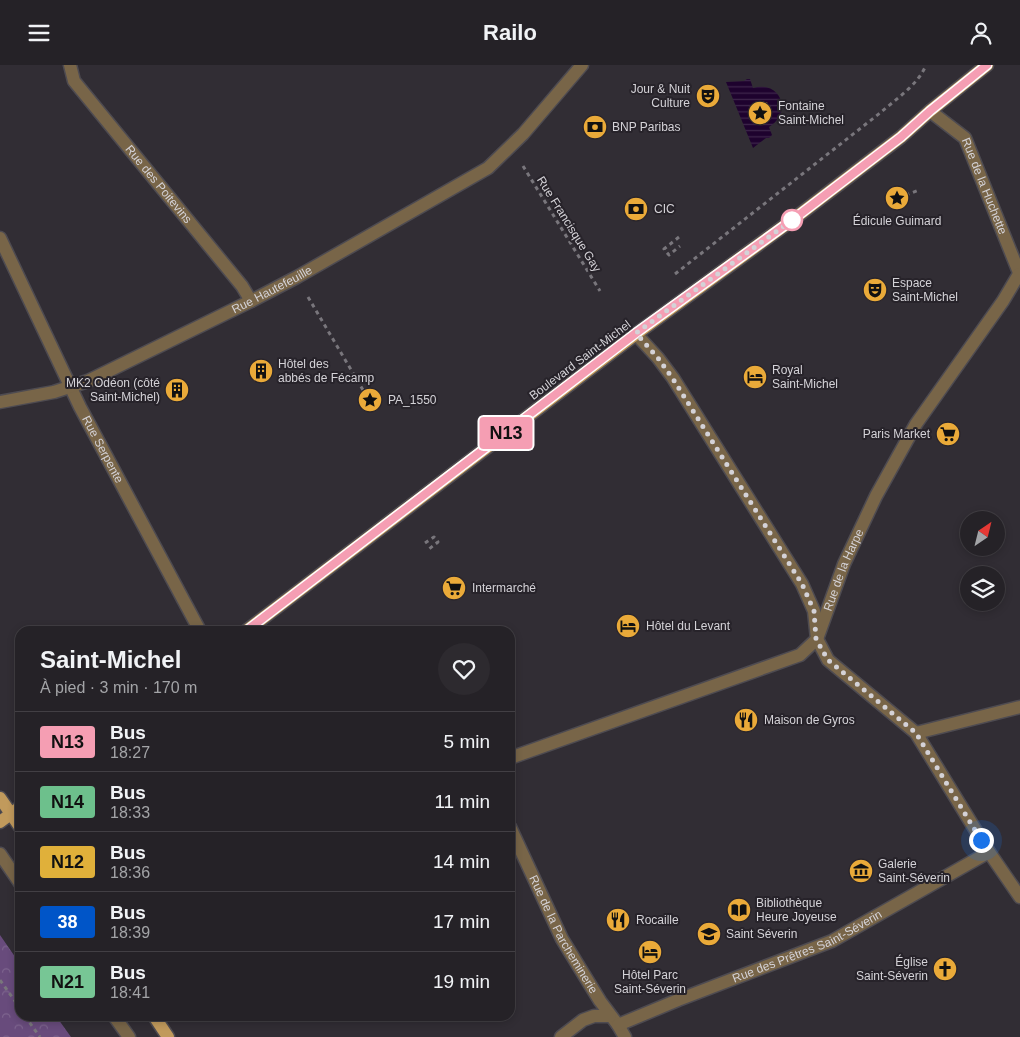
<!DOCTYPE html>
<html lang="fr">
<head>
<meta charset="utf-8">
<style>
  body { margin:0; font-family:Arial,sans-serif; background:#2d2a2f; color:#f1f3f6; height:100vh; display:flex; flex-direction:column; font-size:19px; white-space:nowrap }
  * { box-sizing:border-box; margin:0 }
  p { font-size:16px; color:#a3a4a7 }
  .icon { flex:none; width:28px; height:28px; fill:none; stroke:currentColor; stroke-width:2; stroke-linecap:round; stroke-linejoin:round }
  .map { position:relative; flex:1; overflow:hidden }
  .details { position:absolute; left:15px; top:561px; width:500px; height:395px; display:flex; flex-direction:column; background:#252227; border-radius:15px; box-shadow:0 2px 8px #0003,0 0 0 1px #423f44 }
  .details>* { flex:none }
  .badge { padding:0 10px; border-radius:4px; font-size:18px; line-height:32px }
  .needle { width:32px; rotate:35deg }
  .controls { position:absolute; left:960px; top:446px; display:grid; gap:10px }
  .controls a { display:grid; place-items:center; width:45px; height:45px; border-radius:50%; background:#252227; box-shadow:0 2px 8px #0003,0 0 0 1px #423f44; font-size:25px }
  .you { position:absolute; width:25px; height:25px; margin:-12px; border:4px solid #fff; border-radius:50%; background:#1a73e8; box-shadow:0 0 0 8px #1a73e833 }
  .map>.badge { position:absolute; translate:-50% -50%; box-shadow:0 0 0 2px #fff }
  .round { display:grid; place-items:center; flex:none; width:52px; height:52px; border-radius:26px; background:#2d2a2f }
  .headline { display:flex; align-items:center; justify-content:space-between; height:85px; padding:0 25px }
  h1 { font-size:24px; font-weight:600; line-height:38px }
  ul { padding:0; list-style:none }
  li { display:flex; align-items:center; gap:15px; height:60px; padding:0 25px; border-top:1px solid #423f44 }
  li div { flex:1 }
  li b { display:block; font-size:19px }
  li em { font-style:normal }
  li .badge { min-width:55px; font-weight:700; text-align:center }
  header { display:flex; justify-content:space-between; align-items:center; height:65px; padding:0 25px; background:#252227; font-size:22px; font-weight:600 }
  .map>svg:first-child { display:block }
  .park { fill:url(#park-crowns) }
  .water { fill:url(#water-rules) }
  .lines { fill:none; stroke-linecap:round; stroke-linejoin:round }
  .minor-casing { stroke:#4e4b51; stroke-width:15 }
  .major-casing { stroke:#4e4b51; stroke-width:15 }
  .path { stroke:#79767c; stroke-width:3; stroke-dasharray:4 4; stroke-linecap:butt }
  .minor { stroke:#786548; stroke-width:12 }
  .major { stroke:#c19a5c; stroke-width:12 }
  .line-casing { stroke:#fff; stroke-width:11 }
  .line { stroke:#f59eb3; stroke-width:8 }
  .walk { stroke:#d4d2d7; stroke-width:5; stroke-dasharray:0 9 }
  .stop-dot { fill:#fff; stroke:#f59eb3; stroke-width:2.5 }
  .labels { text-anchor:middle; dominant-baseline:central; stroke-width:4; stroke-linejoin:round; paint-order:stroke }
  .poi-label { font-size:12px; fill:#d4d2d7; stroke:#27232a; text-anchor:start }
  .street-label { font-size:12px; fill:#d4d2d7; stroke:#27232a }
</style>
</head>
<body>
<header><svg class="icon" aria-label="menu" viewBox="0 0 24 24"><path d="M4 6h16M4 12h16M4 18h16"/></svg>Railo<svg class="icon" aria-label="person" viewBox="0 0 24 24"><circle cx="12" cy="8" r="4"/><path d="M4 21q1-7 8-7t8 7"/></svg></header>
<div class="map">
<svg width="1020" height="972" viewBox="0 0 1020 972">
  <defs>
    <pattern id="park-crowns" width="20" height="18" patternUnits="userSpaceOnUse" patternTransform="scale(1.25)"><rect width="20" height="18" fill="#684b7c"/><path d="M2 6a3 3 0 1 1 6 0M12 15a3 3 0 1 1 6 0" fill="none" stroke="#7d648e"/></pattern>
    <pattern id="water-rules" width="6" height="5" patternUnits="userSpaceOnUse" patternTransform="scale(1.25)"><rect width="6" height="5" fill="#1e022e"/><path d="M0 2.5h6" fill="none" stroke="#3e264c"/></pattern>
  </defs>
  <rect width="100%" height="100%" fill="#312d34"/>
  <polygon class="park" points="0,870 20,899 20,951 56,951 71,972 0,972"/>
  <path class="water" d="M747,14h3l3,9c28,-8 40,25 16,39l3,8 -3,3h-3l-13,10 -27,-66 18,-1z"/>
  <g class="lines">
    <g class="minor-casing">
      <g id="minor">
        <path id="s1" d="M70,0l4,16 168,205 9,15"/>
        <path id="s2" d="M930,46l35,27 55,137"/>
        <path id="s3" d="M0,173l80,169 120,224"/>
        <polyline points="636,269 658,293 673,313 802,519 814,546 817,574 828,595 916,668 989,787 1020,832"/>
        <path id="s4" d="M0,337l54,-10 34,-11 163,-80 46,-24 191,-109 35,-34 59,-69"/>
        <polyline points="916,668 1020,642"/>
        <path id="s5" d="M510,693l290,-103 17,-16 27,-75 32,-68 40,-72 87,-123 16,-27"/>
        <path id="s6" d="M510,762l52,112 38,62 18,24 7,12"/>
        <polyline points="0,789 20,818"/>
        <polyline points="114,951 129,972"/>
        <path id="s7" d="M618,960l60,-25 154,-59 157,-89"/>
        <polyline points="561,972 583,955 594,951 610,951"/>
      </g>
    </g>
    <g class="major-casing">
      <g id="major">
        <polyline points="246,566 636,269 795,153 901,72 930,46 987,0"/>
        <polyline points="0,733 20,762"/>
        <polyline points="0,757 20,742"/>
        <polyline points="154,951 168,972"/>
      </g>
    </g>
    <g class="path">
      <polyline points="523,101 600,226"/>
      <polyline points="898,133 919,125"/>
      <polyline points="679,172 664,184 669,190 680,181"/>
      <path d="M675,209l205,-161c16,-14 38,-28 46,-48"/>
      <polyline points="308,232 363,325"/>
      <polyline points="425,478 434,472 438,477 429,484"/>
      <polyline points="0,915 20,943"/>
      <polyline points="25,951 40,972"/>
    </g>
    <use href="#minor" class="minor"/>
    <use href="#major" class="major"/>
  </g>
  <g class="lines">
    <g class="line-casing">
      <polyline id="line" points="246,566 636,268 795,153 901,72 930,46 987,0"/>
    </g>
    <use href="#line" class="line"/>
    <polyline class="walk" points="792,155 795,153 636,268 658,293 673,314 802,519 814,546 816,574 828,595 916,668 981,775"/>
  </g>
  <defs>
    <g id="theatre-disc" transform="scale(1.25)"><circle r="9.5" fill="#eaaa39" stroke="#27232a"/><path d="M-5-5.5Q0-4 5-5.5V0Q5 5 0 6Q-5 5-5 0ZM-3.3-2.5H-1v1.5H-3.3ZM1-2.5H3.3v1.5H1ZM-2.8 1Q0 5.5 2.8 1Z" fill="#111"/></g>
    <g id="sight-disc" transform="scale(1.25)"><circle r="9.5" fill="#eaaa39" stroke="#27232a"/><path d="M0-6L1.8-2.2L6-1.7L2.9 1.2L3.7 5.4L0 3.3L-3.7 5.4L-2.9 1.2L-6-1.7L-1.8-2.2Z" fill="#111"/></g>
    <g id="bank-disc" transform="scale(1.25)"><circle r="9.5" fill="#eaaa39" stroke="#27232a"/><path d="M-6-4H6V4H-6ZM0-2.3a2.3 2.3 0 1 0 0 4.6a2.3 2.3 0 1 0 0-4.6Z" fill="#111"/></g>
    <g id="building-disc" transform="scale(1.25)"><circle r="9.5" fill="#eaaa39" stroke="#27232a"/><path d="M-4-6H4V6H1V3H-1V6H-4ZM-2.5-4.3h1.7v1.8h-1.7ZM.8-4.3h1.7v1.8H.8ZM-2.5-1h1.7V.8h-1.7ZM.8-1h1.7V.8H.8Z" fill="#111"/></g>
    <g id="hotel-disc" transform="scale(1.25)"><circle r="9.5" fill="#eaaa39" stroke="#27232a"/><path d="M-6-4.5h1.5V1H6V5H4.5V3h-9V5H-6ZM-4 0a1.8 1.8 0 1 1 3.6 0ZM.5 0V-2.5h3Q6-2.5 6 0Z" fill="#111"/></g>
    <g id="supermarket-disc" transform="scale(1.25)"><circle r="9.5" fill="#eaaa39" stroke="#27232a"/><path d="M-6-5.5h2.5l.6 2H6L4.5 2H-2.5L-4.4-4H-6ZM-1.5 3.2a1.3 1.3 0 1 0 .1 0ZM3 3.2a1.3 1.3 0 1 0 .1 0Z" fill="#111"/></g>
    <g id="restaurant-disc" transform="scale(1.25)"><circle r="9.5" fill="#eaaa39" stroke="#27232a"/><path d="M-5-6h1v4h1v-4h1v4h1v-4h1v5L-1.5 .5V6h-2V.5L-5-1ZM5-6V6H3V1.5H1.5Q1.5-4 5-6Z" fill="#111"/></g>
    <g id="museum-disc" transform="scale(1.25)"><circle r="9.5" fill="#eaaa39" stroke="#27232a"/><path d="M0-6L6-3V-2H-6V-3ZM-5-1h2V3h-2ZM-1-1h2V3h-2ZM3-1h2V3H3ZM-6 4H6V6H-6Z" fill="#111"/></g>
    <g id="library-disc" transform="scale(1.25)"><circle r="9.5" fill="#eaaa39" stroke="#27232a"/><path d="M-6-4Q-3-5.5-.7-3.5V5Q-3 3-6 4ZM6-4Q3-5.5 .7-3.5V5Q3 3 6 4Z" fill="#111"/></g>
    <g id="school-disc" transform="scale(1.25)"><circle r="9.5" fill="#eaaa39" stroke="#27232a"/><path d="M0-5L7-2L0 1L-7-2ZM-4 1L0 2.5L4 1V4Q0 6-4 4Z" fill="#111"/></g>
    <g id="church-disc" transform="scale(1.25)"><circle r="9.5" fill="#eaaa39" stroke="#27232a"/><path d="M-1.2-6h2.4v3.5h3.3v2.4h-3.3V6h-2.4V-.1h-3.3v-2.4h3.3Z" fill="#111"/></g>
  </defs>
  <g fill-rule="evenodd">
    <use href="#theatre-disc" x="708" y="31"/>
    <use href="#sight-disc" x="760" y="48"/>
    <use href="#bank-disc" x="595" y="62"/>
    <use href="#sight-disc" x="897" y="133"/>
    <use href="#bank-disc" x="636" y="144"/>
    <use href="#theatre-disc" x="875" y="225"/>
    <use href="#building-disc" x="261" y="306"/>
    <use href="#hotel-disc" x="755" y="312"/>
    <use href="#building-disc" x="177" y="325"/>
    <use href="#sight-disc" x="370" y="335"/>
    <use href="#supermarket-disc" x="948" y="369"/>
    <use href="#supermarket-disc" x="454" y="523"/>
    <use href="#hotel-disc" x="628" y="561"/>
    <use href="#restaurant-disc" x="746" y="655"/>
    <use href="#museum-disc" x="861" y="806"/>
    <use href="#library-disc" x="739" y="845"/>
    <use href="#restaurant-disc" x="618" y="855"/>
    <use href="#school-disc" x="709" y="869"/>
    <use href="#hotel-disc" x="650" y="887"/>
    <use href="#church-disc" x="945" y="904"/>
  </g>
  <circle class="stop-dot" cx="792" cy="155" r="10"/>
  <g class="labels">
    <g class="poi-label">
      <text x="690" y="24" text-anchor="end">Jour &amp; Nuit<tspan x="690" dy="14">Culture</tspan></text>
      <text x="778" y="41">Fontaine<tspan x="778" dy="14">Saint-Michel</tspan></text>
      <text x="612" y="62">BNP Paribas</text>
      <text x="654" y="144">CIC</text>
      <text x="897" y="156" text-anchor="middle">Édicule Guimard</text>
      <text x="892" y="218">Espace<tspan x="892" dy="14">Saint-Michel</tspan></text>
      <text x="278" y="299">Hôtel des<tspan x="278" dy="14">abbés de Fécamp</tspan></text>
      <text x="772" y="305">Royal<tspan x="772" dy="14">Saint-Michel</tspan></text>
      <text x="160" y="318" text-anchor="end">MK2 Odéon (côté<tspan x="160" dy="14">Saint-Michel)</tspan></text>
      <text x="388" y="335">PA_1550</text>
      <text x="930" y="369" text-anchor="end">Paris Market</text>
      <text x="472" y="523">Intermarché</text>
      <text x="646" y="561">Hôtel du Levant</text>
      <text x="764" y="655">Maison de Gyros</text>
      <text x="878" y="799">Galerie<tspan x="878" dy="14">Saint-Séverin</tspan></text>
      <text x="756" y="838">Bibliothèque<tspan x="756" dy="14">Heure Joyeuse</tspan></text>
      <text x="636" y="855">Rocaille</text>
      <text x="726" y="869">Saint Séverin</text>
      <text x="928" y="897" text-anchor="end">Église<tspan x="928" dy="14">Saint-Séverin</tspan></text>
      <text x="650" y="910" text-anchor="middle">Hôtel Parc<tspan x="650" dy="14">Saint-Séverin</tspan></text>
    </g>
    <g class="street-label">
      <text stroke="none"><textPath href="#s1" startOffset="150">Rue des Poitevins</textPath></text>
      <text stroke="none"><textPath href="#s2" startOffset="96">Rue de la Huchette</textPath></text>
      <text transform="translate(569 159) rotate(58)">Rue Francisque Gay</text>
      <text stroke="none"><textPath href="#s4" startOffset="296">Rue Hautefeuille</textPath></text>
      <text transform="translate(580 295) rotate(-37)">Boulevard Saint-Michel</text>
      <text stroke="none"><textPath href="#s3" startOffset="235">Rue Serpente</textPath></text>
      <text stroke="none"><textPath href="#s5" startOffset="405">Rue de la Harpe</textPath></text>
      <text stroke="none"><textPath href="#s6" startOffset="120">Rue de la Parcheminerie</textPath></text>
      <text stroke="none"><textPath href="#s7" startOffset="205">Rue des Prêtres Saint-Séverin</textPath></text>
    </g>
  </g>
</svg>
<div class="controls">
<a><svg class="needle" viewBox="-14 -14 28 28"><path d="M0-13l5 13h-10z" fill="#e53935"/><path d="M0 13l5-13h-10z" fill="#a3a4a7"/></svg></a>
<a><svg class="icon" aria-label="layers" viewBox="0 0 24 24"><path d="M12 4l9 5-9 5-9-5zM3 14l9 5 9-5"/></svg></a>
</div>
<div class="you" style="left:981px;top:775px"></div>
<b class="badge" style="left:506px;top:368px;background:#f59eb3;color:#111">N13</b>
<section class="details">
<div class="headline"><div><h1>Saint-Michel</h1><p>À pied · 3 min · 170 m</p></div><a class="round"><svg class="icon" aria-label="heart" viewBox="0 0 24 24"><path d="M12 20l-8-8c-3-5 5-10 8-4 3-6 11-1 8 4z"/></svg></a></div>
<ul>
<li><span class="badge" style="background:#f59eb3;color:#111">N13</span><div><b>Bus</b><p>18:27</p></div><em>5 min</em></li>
<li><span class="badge" style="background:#6dc08c;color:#111">N14</span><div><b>Bus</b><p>18:33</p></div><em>11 min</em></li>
<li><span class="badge" style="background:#e0b03a;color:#111">N12</span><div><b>Bus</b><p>18:36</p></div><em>14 min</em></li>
<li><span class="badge" style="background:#0055c8;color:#fff">38</span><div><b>Bus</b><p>18:39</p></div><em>17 min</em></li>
<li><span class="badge" style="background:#77c695;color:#111">N21</span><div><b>Bus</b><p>18:41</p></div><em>19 min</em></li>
</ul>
</section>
</div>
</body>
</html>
